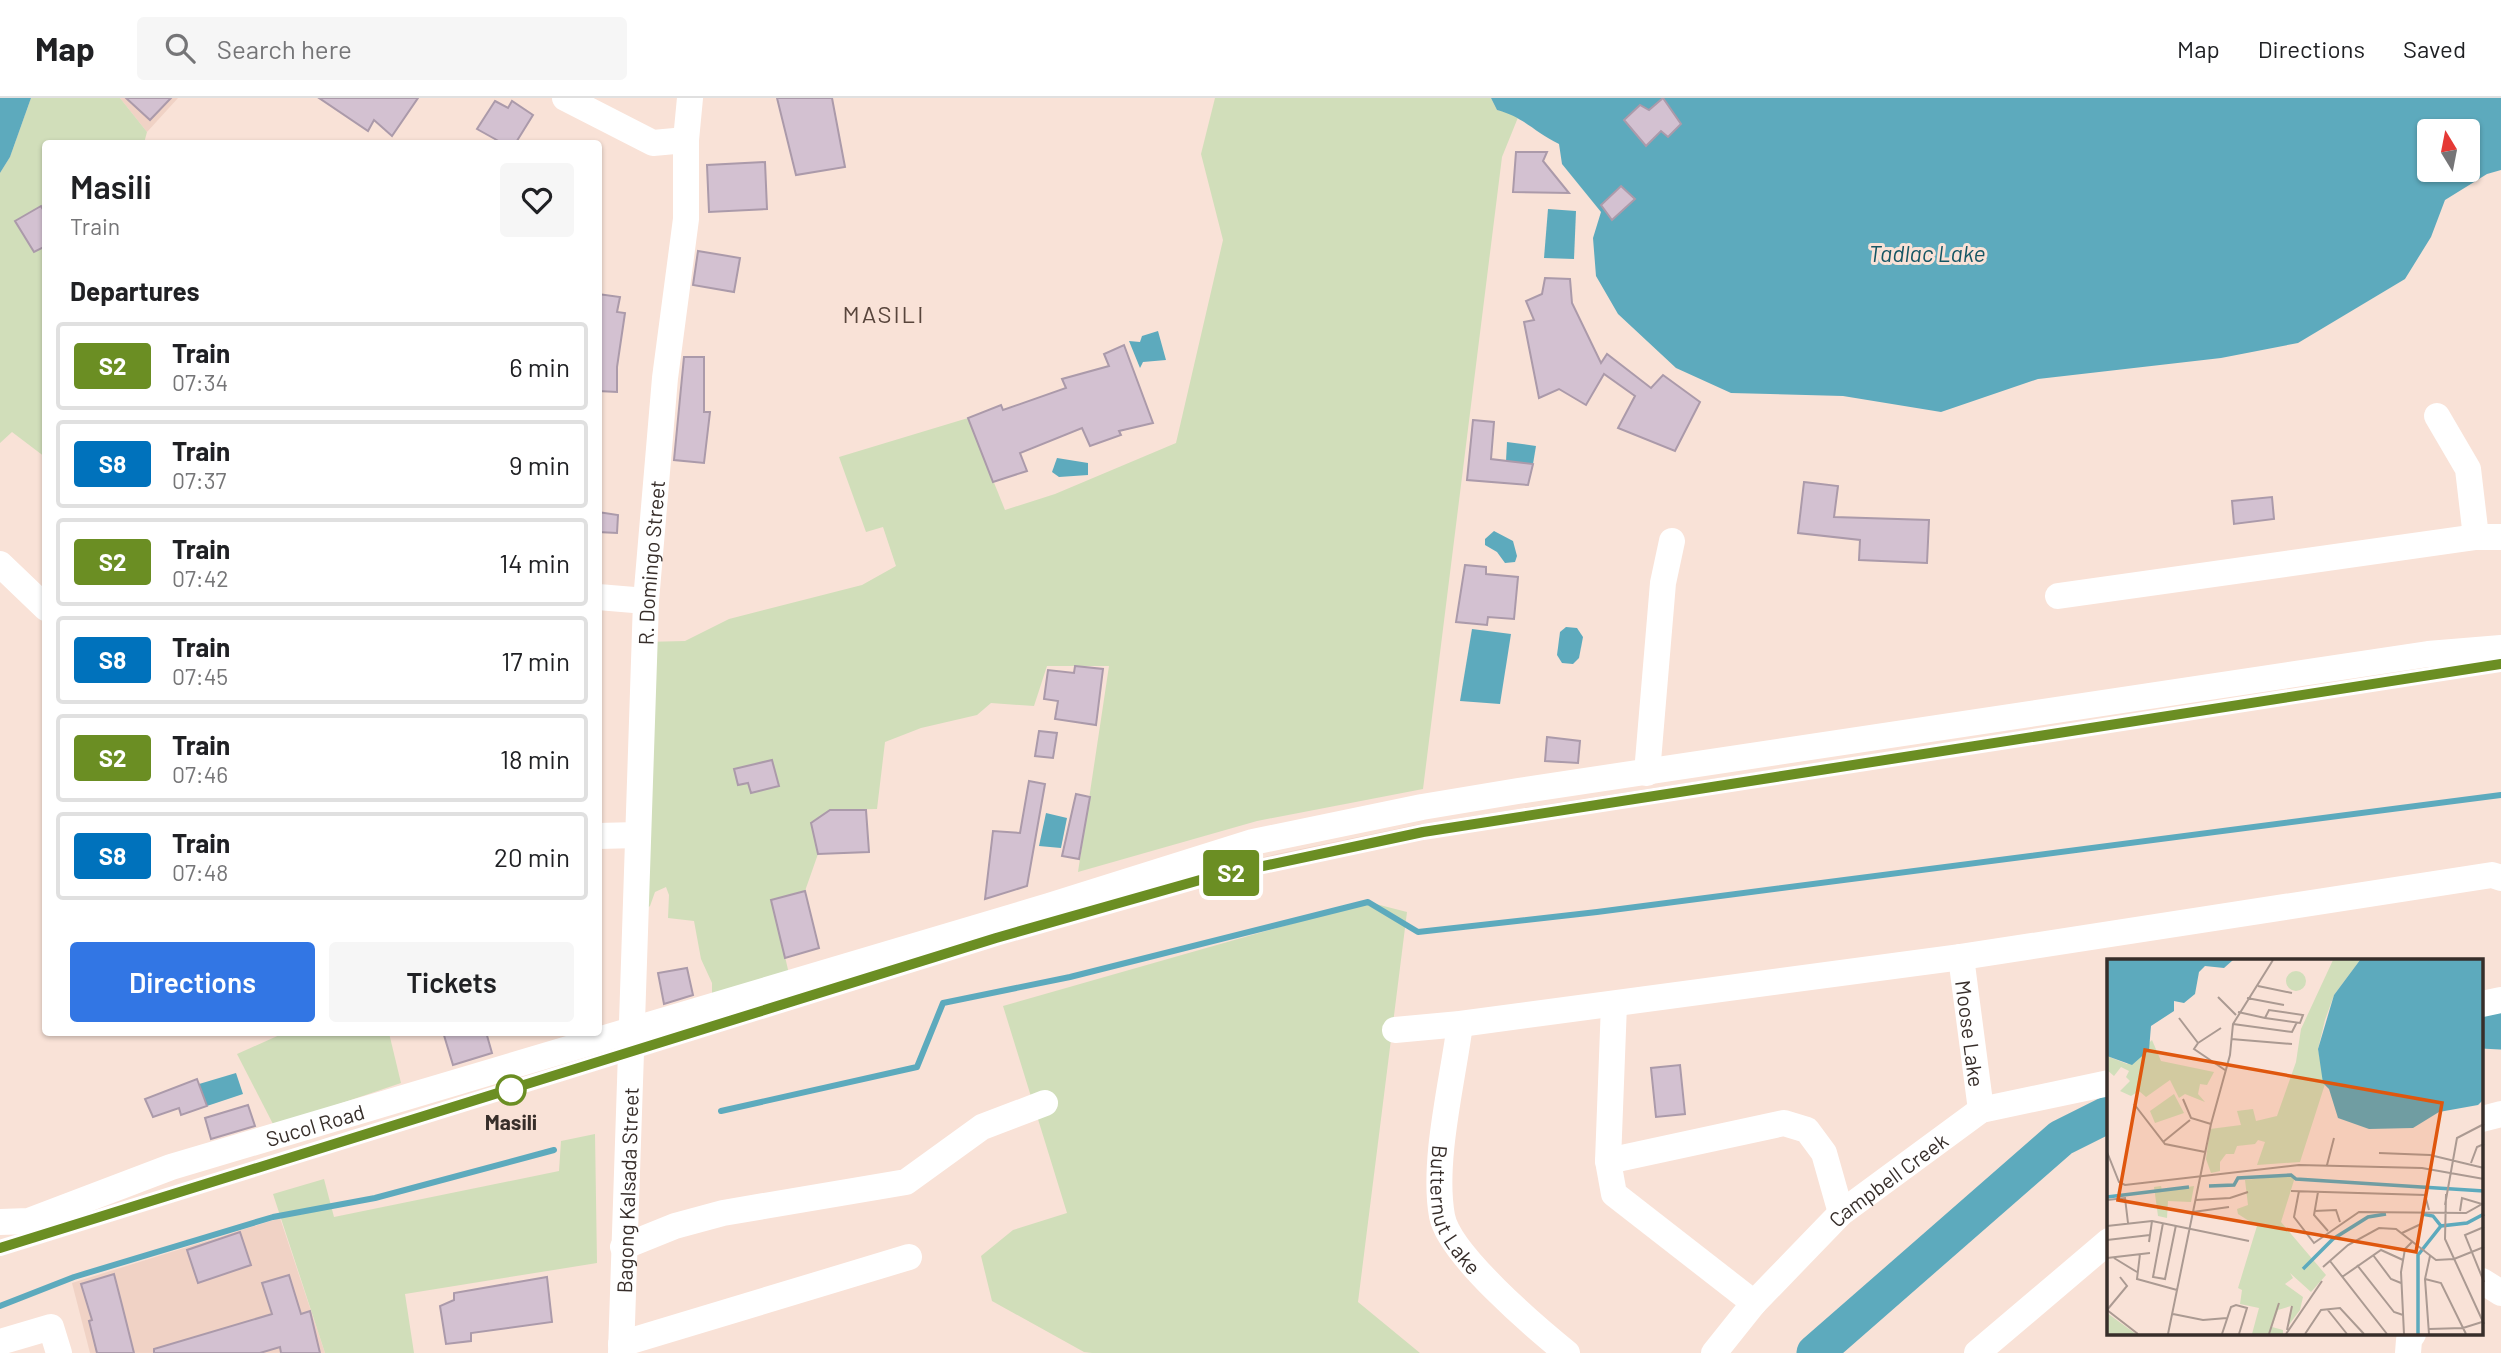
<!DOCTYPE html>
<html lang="en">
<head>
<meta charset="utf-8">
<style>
  body { margin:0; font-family:Barlow,sans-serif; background:#f6f6f6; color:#202124; height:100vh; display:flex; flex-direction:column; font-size:26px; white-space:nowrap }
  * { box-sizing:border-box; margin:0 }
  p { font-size:23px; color:#757577 }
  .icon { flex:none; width:38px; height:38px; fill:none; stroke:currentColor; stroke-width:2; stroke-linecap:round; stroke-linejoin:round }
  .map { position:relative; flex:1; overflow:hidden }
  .details { position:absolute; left:42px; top:42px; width:560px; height:896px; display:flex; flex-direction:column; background:#fff; border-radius:7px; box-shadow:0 2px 5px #0004 }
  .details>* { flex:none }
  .badge { padding:0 14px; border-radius:5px; font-size:24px; line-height:46px }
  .needle { width:46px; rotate:350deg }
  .buttons { position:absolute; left:2417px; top:21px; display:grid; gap:14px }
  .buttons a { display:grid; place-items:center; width:63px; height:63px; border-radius:7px; background:#fff; box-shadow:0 2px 5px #0004; font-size:35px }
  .map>.badge { position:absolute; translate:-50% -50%; box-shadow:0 0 0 4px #fff }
  h2 { padding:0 28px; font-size:26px; line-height:63px }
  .round { display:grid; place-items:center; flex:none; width:74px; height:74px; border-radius:7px; background:#f6f6f6 }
  .summary { display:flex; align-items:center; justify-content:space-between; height:119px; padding:0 28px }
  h1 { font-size:33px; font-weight:600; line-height:52px }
  .cta { display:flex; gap:14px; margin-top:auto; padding:14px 28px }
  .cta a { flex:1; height:80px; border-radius:7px; background:#3276e4; color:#fff; font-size:28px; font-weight:600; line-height:80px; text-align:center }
  .cta a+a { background:#f6f6f6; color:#202124 }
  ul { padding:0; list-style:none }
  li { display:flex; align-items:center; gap:21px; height:88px; margin:0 14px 10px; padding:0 14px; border:4px solid #e0e0e0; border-radius:7px }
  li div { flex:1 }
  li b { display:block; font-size:26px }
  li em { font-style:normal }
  li .badge { min-width:77px; font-weight:700; text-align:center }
  header { display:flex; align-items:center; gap:42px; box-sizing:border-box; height:98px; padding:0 35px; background:#fff; border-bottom:2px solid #e0e0e0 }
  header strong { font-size:33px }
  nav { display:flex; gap:38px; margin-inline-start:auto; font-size:24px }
  .search { width:490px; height:63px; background:#f6f6f6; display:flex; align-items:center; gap:18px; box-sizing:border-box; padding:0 24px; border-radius:7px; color:#757577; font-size:26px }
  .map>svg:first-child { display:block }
  .built { fill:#f0d2c5 }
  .green { fill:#d1deba }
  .water { fill:#5daabd; fill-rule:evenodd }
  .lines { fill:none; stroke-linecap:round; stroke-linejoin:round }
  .stream { stroke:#5daabd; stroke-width:6 }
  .river { stroke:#5daabd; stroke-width:37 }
  .building { fill:#d3c1d1; stroke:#ab9aaa; stroke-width:2 }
  .minor { stroke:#fff; stroke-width:26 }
  .rail { stroke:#564b46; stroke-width:5; stroke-dasharray:9 9; stroke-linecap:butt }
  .line-casing { stroke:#fff; stroke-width:16 }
  .line { stroke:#6b8e23; stroke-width:10 }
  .stop-dot { fill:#fff; stroke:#6b8e23; stroke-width:3.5 }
  .labels { text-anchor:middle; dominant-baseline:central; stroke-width:6; stroke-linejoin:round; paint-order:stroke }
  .street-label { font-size:21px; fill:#372e2a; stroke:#f9e2d7 }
  .stop-label { font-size:21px; font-weight:bold; fill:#372e2a; stroke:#f9e2d7 }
  .water-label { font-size:23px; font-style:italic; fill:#145563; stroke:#f9e2d7 }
  .quarter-label { font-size:24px; letter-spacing:2px; fill:#58453c; stroke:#f9e2d7 }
  .inset-river { fill:none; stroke:#5daabd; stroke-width:3.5 }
  .inset-road { fill:none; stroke:#ab9a92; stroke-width:2 }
  .view { fill:#df570e; fill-opacity:0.15; stroke:#df570e; stroke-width:3.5 }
  .inset-edge { fill:none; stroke:#372e2a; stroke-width:3.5 }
</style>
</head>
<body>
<header>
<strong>Map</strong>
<div class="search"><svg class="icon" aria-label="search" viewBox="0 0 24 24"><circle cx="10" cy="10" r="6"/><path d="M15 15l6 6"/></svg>Search here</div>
<nav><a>Map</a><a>Directions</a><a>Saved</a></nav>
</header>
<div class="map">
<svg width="2501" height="1255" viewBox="0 0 2501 1255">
  <rect width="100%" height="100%" fill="#f9e2d7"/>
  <g class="built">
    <polygon points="120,0 178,0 147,34"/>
    <polygon points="2501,559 2501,573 1424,740 1280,770 1138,805 998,847 0,1158 0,1143 994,833 1135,792 1277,756 1421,726"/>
    <polygon points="280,1120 325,1255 90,1255 72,1185"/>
  </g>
  <g class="green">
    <polygon points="31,0 120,0 147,34 144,45 46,46 45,359 12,334 0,345 0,75 10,59"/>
    <polygon points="1215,0 1491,0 1497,12 1519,17 1502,59 1423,691 1257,723 1078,774 1109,568 1047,568 1034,608 991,605 977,617 921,630 885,644 877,711 830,712 811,724 818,756 805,793 772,802 789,876 712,901 712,885 701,861 694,823 668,820 669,797 666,789 655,794 650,808 637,818 644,544 685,543 729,521 862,487 896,468 883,429 866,434 839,359 968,320 1005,412 1055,396 1176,345 1223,142 1201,56"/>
    <polygon points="1368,804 1407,814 1358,1204 1420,1255 1092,1255 1084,1254 992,1203 981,1158 1013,1132 1067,1115 1003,908"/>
    <polygon points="330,934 389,935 401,985 274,1028 237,956 284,935"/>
    <polygon points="595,1036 597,1165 405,1196 414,1255 325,1255 273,1096 324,1081 334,1119 559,1073 561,1043"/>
  </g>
  <g class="water">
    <polygon points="0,0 31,0 10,59 0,75"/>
    <path d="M1491,0h1010v72l-14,4 -42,26 -14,37 -26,42 -107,64 -77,15 -183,21 -97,33 -98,-16 -112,-3 -55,-25 -58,-54 -22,-38 -3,-38 8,-26 -39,-48 -3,-20c-25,-12 -35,-27 -62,-34zM2429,33h39v39h-39z"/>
    <polygon points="1548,111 1576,113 1574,161 1544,160"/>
    <polygon points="1158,233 1166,262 1143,264 1140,270 1129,243 1140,244 1142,238"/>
    <polygon points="1507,344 1536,348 1533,366 1506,363"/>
    <polygon points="1057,360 1088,365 1088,377 1059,379 1052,374"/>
    <polygon points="1494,433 1513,443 1517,458 1515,464 1505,465 1497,454 1485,447 1485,441"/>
    <polygon points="1566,529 1577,530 1583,539 1579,560 1573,566 1562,565 1557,557 1560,534"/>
    <polygon points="1472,531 1511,536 1500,606 1460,603"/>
    <polygon points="1046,715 1067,720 1061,750 1039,748"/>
    <polygon points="236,975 243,996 207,1008 199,986"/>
  </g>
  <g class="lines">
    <g class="stream">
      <polyline points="721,1013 917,969 943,905 1070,879 1368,804 1418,834 1597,814 2501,697"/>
      <polyline points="0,1208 74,1179 273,1119 375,1100 554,1052"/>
    </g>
    <g class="river">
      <polyline points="2482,932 2501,933"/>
      <polyline points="1815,1255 2061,1040 2109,1016"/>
    </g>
  </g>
  <g class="building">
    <polygon points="126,0 171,0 150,22"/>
    <polygon points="319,0 418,0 392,38 374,22 368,33"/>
    <polygon points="777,0 832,0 845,69 796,77"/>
    <polygon points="1663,0 1681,26 1668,39 1661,33 1646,48 1624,22 1640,7 1649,12"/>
    <polygon points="495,3 508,10 512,3 533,17 515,46 504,46 477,31"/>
    <polygon points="1516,54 1547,54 1543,63 1569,95 1513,94"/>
    <polygon points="765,64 767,111 709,114 707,67"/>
    <polygon points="1621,88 1635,101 1612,122 1601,107"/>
    <polygon points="41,108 46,117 46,148 34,154 15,123"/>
    <polygon points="698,153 740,160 734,194 693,187"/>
    <polygon points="1545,180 1570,181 1572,205 1601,265 1607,256 1651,290 1663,277 1700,304 1675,353 1618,330 1635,298 1604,276 1586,307 1559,291 1539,300 1524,224 1534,222 1526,203 1542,196"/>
    <polygon points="598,196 620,199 617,214 625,215 617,269 617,294 598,293"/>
    <polygon points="1124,247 1153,325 1119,333 1121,337 1090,348 1082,330 1020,355 1027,373 993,384 968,320 1001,307 1003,312 1066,290 1062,281 1109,268 1104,256"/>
    <polygon points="684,259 704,259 704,314 710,314 704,365 674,362"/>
    <polygon points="1473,322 1494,324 1491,361 1533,366 1528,387 1467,382"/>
    <polygon points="1804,384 1838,388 1834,419 1929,422 1927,465 1859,462 1860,442 1798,435"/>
    <polygon points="2272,399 2274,421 2234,426 2232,403"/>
    <polygon points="598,414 618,417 617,435 598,434"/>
    <polygon points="1465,467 1486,469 1486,476 1518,479 1514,521 1488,519 1487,527 1456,524"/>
    <polygon points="1075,568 1103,571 1096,627 1055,621 1058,603 1044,601 1048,572 1074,575"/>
    <polygon points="1039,633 1057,635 1053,660 1035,658"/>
    <polygon points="1547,639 1580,643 1578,665 1545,663"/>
    <polygon points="772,662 779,688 751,695 748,685 738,687 734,671"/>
    <polygon points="1029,683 1045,686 1027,788 985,801 993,733 1020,735"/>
    <polygon points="1076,696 1090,699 1079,761 1062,758"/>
    <polygon points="830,712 866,712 869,754 818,756 811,725"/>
    <polygon points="805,793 819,850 785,860 771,802"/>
    <polygon points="687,870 693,897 664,906 658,875"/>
    <polygon points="443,934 486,934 492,955 453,967"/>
    <polygon points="1680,967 1685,1016 1656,1019 1651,970"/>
    <polygon points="197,981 207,1008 181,1017 179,1010 153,1019 145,1001"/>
    <polygon points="248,1007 255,1028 211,1041 205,1020"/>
    <polygon points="240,1134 251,1167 198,1185 187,1152"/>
    <polygon points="114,1176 122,1207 134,1255 97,1255 89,1223 92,1222 81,1186"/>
    <polygon points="289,1177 301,1216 310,1213 320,1255 281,1255 280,1249 260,1255 154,1255 154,1251 272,1216 262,1185"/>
    <polygon points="547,1179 552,1224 471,1235 471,1243 446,1246 440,1208 454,1202 454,1195"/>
  </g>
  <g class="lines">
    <g class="minor">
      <polyline points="565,0 653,45 686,42"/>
      <polyline points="2437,318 2468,371 2476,439"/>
      <polyline points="0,466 46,510"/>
      <polyline points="2058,498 2476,439 2501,439"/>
      <polyline points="598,499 646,503"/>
      <polyline points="1647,675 1663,485 1672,443"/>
      <polyline points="598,738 638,737"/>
      <path id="s1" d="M1961,859l20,153"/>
      <polyline points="1614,906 1608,1063 1614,1096 1754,1205"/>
      <polyline points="2482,906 2501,902"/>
      <path id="s2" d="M1460,926c-7,56 -28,137 -18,192 7,38 94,112 125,137"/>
      <polyline points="1395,932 1460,926 1961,859 2492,777 2501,780"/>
      <polyline points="2482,1021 2501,1016"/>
      <polyline points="1608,1063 1784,1025 1807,1032 1824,1055 1841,1115"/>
      <path id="s3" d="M0,1124l29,-1 142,-54 878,-261 204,-64 169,-35 96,-16 910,-137 73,-6"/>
      <polyline points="623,1149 675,1128 723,1115 906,1084 982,1029 1045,1005"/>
      <polyline points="2482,1183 2501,1195"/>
      <polyline points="0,1244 51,1229 59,1255"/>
      <polyline points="621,1246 909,1159"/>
      <path id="s4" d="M621,1255l25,-752 19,-223 21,-159v-79l4,-42"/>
      <path id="s5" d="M1714,1255l40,-50 87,-90 140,-103 128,-27"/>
      <polyline points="1977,1255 2109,1143"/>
      <polyline points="2408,1255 2409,1242 2413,1236"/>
    </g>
    <polyline class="rail" points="0,1150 996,840 1207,780 1423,734 2501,566"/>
  </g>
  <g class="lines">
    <g class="line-casing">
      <polyline id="line" points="0,1150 996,840 1207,780 1423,734 2501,566"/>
    </g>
    <use href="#line" class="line"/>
  </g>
  <circle class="stop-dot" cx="511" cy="992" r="14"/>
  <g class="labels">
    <g class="street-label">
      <text stroke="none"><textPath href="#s4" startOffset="791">R. Domingo Street</textPath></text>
      <text stroke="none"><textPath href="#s1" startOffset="77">Moose Lake</textPath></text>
      <text stroke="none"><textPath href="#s3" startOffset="331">Sucol Road</textPath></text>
      <text stroke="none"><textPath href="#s5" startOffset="247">Campbell Creek</textPath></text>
      <text stroke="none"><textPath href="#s4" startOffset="163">Bagong Kalsada Street</textPath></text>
      <text stroke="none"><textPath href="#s2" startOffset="191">Butternut Lake</textPath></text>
    </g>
    <g class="stop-label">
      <text x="511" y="1023">Masili</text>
    </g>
    <g class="water-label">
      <text x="1927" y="155">Tadlac Lake</text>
    </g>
    <g class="quarter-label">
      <text x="884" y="215">MASILI</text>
    </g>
  </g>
  <g transform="translate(2107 861)">
    <rect width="376" height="376" fill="#f9e2d7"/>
    <path d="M226,1h27l-26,35 -9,25 -7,29 7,35 -25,78 -43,3 8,-23 -7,-2 -3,4 -18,2 -3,8h-8l-6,8v9l-9,2 -5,-14 4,-30 31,-4 -4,-14 16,-2 3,12 21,-5 19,-54 5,-33zM179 22a10 10 0 1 1 20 0a10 10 0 1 1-20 0ZM45,81l9,21 53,11 -7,13 -7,-1 -2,10 7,8 -20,-8 -6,4 -9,-18 -24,17 -7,-6 -8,5 -11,-5 10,-10 -4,-4 3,-6 -8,-4 -7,9 -7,-6v-14l20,8zM67,135l10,19 -29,10 -5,-12zM184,216l4,2 -14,45 45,53 -15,17 -21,-19 3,5 -8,6 18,13 -3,13 -12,16 3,-20 -13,4 -6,17 11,3v4h-31l7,-26 -19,-4 2,-14 -4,-2 19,-62 -19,-12 -1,-5 11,-4 -3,-25zM54,227l1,5 32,-5 -3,16 -23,-1 -1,17 -9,-2 -4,-29zM0,354l29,21h-29z" fill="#d1deba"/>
    <path d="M0,1h126l-9,8 -19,-2 -6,6 -4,22 -11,9 -10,-2v10l-23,15 -2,24 -17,15 -25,-9zM253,1h123l1,139 -6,6 -39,7 -26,16 -44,1 -31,-11 -9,-29 -6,-6 -5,-34 16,-54z" fill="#5daabd"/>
    <path class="inset-river" d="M102,227l25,-1 4,-7 53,-3 5,4 188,12M0,238l82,-10M315,255l11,2 8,10M196,310l30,-30 35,-22 18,-3M311,375v-79l23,-29 26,-3 17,-9"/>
    <path class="inset-road" d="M151,27l34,7M111,38l18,18M140,39l37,7M131,53l27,6 35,5 3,-8 -34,-5 -4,8M72,59l19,25 -4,6 31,21M126,65l59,8 5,-10M124,80l61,5M91,84l23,-15M76,140l8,19 20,6M27,145l31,40 40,8M56,183l27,-22M0,193l12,30 6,3 174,-20 123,3 62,11M272,194l51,2 54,13M364,204l6,-16 7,-3M220,206l7,-27M184,232l134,4 4,15M192,232l-5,26 20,26 45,-31 107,1 16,-9 -20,-6 -2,13M211,233l-4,23 14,16M339,235l-1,45 39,85M0,241l18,-2 3,25M88,241l35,-2 18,-6M338,246l12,-67 27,-14M207,252l22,-1 4,12M86,253l36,-5M56,264l-10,54 12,2 11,-54M0,267l45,-5 97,20M377,268l-19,8 19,47M295,274l19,-9M0,281l43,-5M42,283l3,-21M33,295l-3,25 40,11M266,296l18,24 10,4M0,299l43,-5M7,299l23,14M223,302l57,73M250,306l37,47 9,3M216,308l25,-22 31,-17 17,1 40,31 18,-1 30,-12M235,318l39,-27 22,10M318,320l16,4 25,51M220,350l20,25M0,351l20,-24 -7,-9M0,351l31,24M66,355l30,6 24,-2M322,370l34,-1 19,-6M180,371l5,-24M61,375l43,-210 19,-69 3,-31 40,-64M115,375l9,-27 5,-2 11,3 -8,26M162,375l10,-31M179,375l36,-53M198,375l16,-24 19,-2 24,26M297,375l-3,-62 4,-23 8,-8M322,375l-4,-55 5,-23"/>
    <path class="view" d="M38,91l297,53 -26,149 -298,-52z"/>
    <rect width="376" height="376" class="inset-edge"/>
  </g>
</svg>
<div class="buttons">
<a><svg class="needle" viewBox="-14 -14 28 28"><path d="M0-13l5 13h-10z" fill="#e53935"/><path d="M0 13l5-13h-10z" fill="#757577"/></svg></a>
</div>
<b class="badge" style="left:1231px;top:775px;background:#6b8e23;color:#fff">S2</b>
<section class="details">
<div class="summary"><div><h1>Masili</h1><p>Train</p></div><a class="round"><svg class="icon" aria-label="heart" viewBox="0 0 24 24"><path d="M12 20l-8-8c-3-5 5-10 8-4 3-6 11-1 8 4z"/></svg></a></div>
<h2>Departures</h2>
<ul>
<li><span class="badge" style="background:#6b8e23;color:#fff">S2</span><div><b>Train</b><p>07:34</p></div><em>6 min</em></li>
<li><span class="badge" style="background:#0072bc;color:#fff">S8</span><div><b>Train</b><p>07:37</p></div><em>9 min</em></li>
<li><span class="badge" style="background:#6b8e23;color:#fff">S2</span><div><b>Train</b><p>07:42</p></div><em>14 min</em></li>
<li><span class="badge" style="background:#0072bc;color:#fff">S8</span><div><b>Train</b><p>07:45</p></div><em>17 min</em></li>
<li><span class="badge" style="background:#6b8e23;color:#fff">S2</span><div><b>Train</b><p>07:46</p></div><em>18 min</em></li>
<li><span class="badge" style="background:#0072bc;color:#fff">S8</span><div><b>Train</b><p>07:48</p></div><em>20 min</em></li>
</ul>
<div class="cta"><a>Directions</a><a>Tickets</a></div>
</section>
</div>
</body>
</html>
